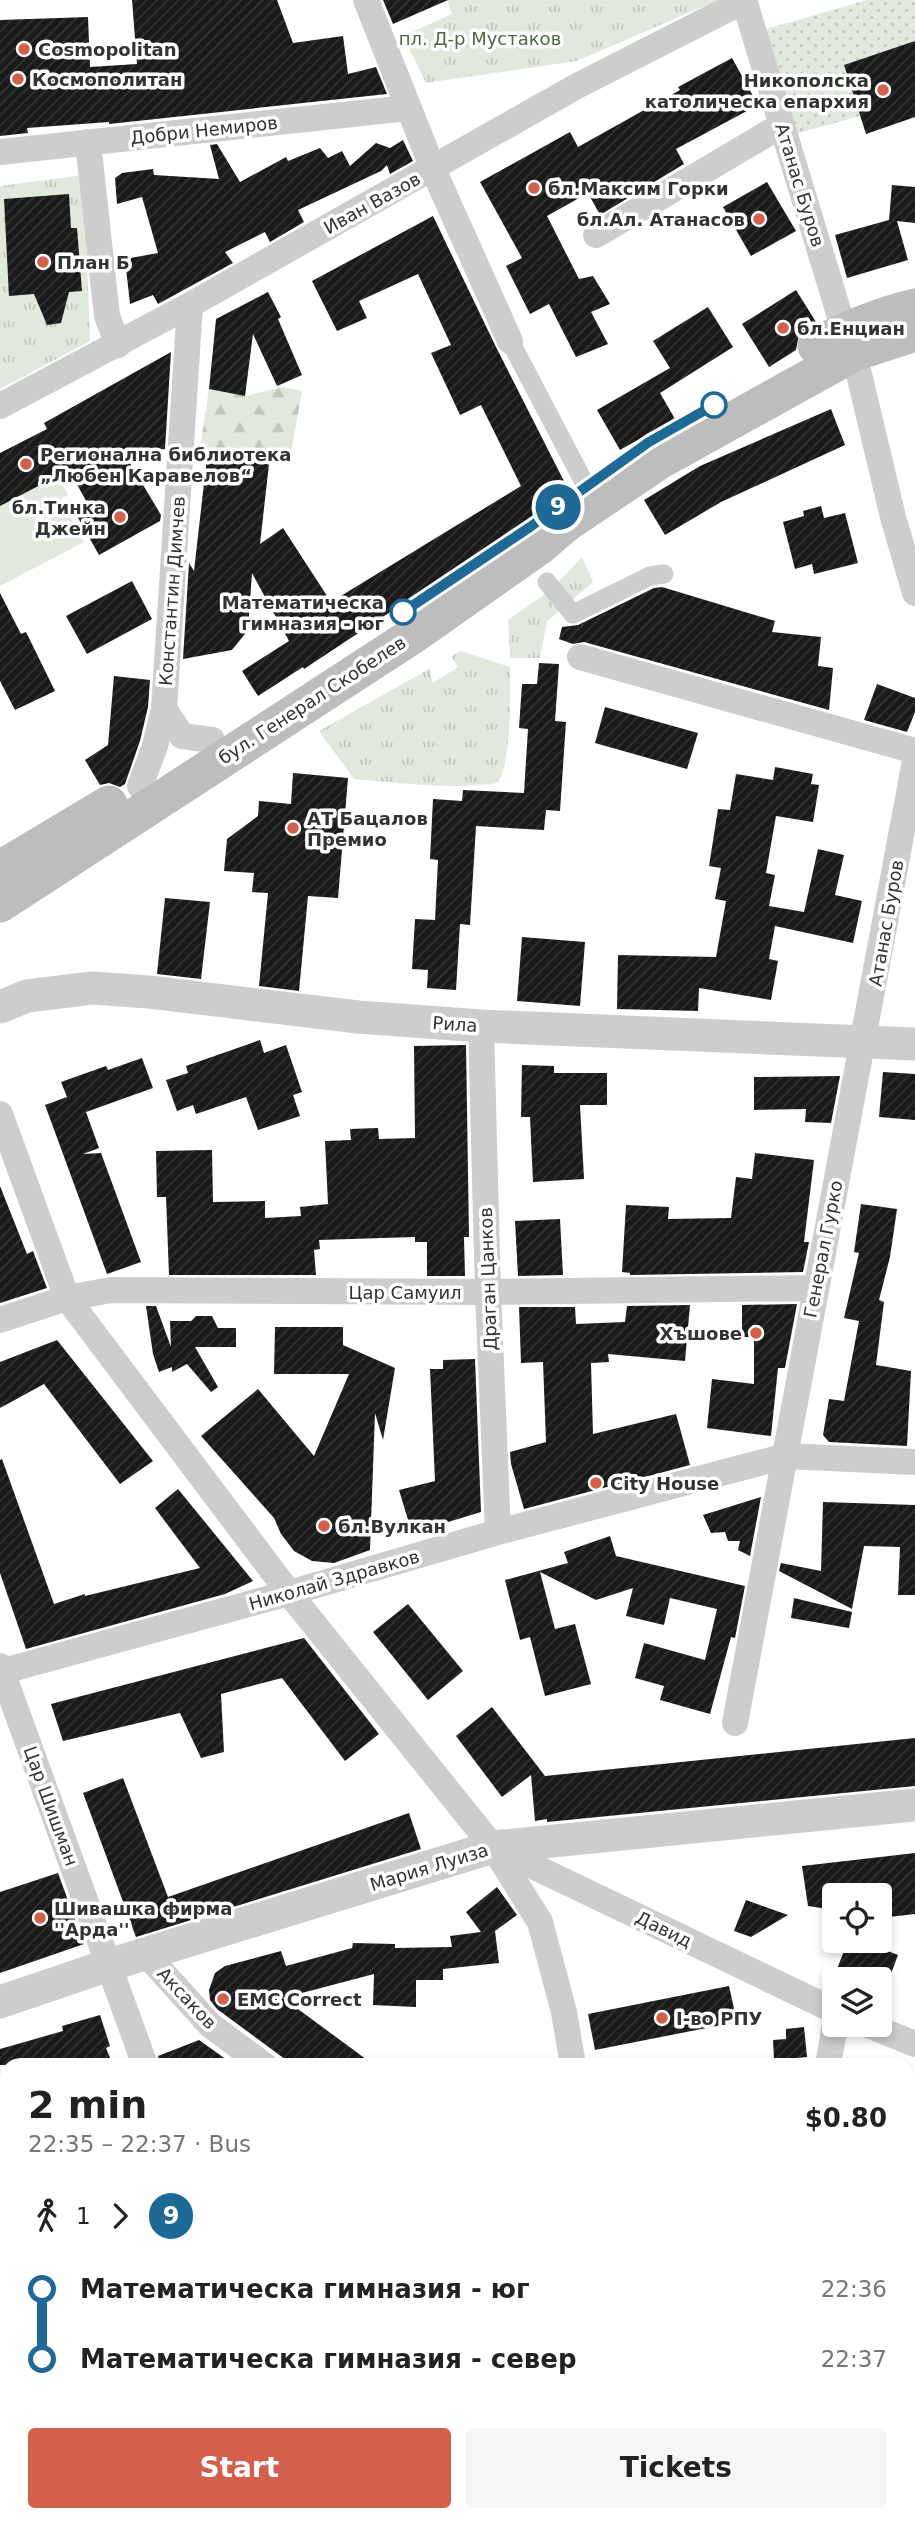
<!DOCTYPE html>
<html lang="en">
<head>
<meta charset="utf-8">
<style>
  body { margin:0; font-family:"DejaVu Sans",sans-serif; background:#f6f6f6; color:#222; height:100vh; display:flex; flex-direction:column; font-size:26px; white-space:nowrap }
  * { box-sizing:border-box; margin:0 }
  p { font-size:23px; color:#767676 }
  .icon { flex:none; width:38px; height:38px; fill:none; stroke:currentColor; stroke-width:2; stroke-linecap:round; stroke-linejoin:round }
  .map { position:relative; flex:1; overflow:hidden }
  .sheet { position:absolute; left:0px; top:2058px; width:915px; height:464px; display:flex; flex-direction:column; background:#fff; border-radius:21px 21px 0 0; box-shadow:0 4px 10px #0003 }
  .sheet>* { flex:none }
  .badge { padding:0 14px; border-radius:23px; font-size:24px; line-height:46px }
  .tools { position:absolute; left:822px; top:1883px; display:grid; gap:14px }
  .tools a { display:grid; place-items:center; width:70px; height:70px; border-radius:7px; background:#fff; box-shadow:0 4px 10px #0003; font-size:35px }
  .map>.badge { position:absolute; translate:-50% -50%; box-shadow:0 0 0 4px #fff }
  .legs { display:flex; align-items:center; gap:10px; height:77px; padding:0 28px; font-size:23px }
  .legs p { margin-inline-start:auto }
  .headline { display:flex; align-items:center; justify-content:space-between; height:119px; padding:0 28px }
  h1 { font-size:38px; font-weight:700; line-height:52px }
  .button { display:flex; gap:14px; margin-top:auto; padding:14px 28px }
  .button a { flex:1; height:80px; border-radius:7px; background:#d3604c; color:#fff; font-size:28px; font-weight:700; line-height:80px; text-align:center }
  .button a+a { background:#f6f6f6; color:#222 }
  ul { padding:0 28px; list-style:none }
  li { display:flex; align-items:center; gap:24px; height:70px; font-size:26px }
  li i { display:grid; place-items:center; width:10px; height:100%; margin:0 9px; background:currentColor }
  li i::after { content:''; width:18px; height:18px; margin:-9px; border:5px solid; border-radius:50%; background:#fff }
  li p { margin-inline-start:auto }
  li:first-child i { background:linear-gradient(#0000 50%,currentColor 0) }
  li:last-child i { background:linear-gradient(currentColor 50%,#0000 0) }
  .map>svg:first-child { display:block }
  .grass { fill:#e1e8dd }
  .forest { fill:url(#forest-firs) }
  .park { fill:url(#park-tufts) }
  .garden { fill:url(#garden-dots) }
  .building { fill:url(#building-hatch) }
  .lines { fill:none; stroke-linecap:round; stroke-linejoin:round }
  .pedestrian { stroke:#cdcdcd; stroke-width:19 }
  .minor { stroke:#cdcdcd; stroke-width:26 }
  .tertiary { stroke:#cdcdcd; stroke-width:33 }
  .secondary { stroke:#bdbdbd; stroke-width:37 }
  .line-1-casing { stroke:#fff; stroke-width:16 }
  .line-1 { stroke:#1f6997; stroke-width:10 }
  .poi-dot { fill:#d3604c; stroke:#fff; stroke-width:2.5 }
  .stop-1-dot { fill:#fff; stroke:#1f6997; stroke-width:3.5 }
  .labels { text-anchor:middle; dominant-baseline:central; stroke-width:7; stroke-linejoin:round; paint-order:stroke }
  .park-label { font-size:18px; fill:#4e6a44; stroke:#fff }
  .poi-label { font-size:18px; font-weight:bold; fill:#333; stroke:#fff; text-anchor:start }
  .street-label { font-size:18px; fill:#333; stroke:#fff }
  .stop-label { font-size:18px; font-weight:bold; fill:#333; stroke:#fff; text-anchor:end }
</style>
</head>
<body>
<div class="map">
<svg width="915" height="2521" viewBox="0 0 915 2521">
  <defs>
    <pattern id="forest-firs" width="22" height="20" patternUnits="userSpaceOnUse" patternTransform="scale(1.75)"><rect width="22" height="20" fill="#e1e8dd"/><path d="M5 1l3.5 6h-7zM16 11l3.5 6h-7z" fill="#c2c7be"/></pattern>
    <pattern id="park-tufts" width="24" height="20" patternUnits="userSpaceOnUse" patternTransform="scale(1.75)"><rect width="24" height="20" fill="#e1e8dd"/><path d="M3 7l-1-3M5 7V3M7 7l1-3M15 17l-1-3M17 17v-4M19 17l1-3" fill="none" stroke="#c2c7be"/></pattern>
    <pattern id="garden-dots" width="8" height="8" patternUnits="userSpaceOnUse" patternTransform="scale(1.75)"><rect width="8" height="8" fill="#e1e8dd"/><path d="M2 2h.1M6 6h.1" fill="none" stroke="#c2c7be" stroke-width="1.8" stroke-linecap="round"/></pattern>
    <pattern id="building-hatch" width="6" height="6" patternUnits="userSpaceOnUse" patternTransform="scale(1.75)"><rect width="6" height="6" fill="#1a1a1a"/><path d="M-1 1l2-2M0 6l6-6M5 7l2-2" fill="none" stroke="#333"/></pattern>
  </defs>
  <rect width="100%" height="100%" fill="#fff"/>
  <polygon class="grass" points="58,476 68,495 61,499 84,542 0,586 0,506"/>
  <polygon class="forest" points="283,387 302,391 289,464 200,448 209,389 245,396"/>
  <g class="park">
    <polygon points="447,0 718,0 577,61 426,83 403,36 452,14"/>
    <polygon points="84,175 90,341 0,389 0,186"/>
    <polygon points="582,557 593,582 547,621 540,658 510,658 508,620 552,589"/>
    <path d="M461,651l49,16c0,30 2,92 -12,116 -47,7 -97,0 -144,-4l-35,-48 110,-62 4,14 25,-16 -7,-11z"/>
  </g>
  <polygon class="garden" points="867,0 915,0 915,42 844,65 860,116 791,135 763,30"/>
  <g class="building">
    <polygon points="132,0 277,0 293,43 343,36 348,74 376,67 387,94 109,124 109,122 27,128 28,133 0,136 0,20 88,17 90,67 137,64"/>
    <polygon points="383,0 448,0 393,24"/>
    <polygon points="915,41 915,117 866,134 844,65"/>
    <polygon points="732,58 758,105 676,149 684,164 600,215 588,193 547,216 579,279 593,276 610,304 591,312 608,344 576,357 549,304 530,314 506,266 522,258 480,182 570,132 578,147 680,90 678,87"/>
    <polygon points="403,140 413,161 390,174 387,165 381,171 298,210 304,222 270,242 265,232 225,252 233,263 158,304 153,295 130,304 125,259 158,253 142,197 117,204 115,178 122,173 153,169 154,175 219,179 210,145 217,144 240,182 286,157 288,161 320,148 328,158 342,151 350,166 376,143 390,148"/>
    <polygon points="767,182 796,231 751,256 723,207"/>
    <polygon points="892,185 915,187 915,223 897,221 908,260 847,278 835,235 889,220"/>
    <polygon points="69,194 71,228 77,228 82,291 69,292 61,323 47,325 34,294 9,296 4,199"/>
    <polygon points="433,216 496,347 570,493 304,669 303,667 258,696 242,671 289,641 252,573 248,630 232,650 183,659 189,563 194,571 207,457 269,464 260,544 283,528 331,602 521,486 481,405 460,415 431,353 451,345 418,274 359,301 367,318 337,331 312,281"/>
    <polygon points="796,290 816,322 799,334 796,350 769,367 742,324"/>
    <polygon points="268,292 281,317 278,319 302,375 277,386 253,334 245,396 209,389 216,319"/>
    <polygon points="708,307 733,347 660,393 675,419 620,450 597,410 670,368 653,341"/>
    <polygon points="171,352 165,449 124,453 161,515 160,521 99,555 77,516 90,508 69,470 0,506 0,453 47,429 44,423"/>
    <polygon points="831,409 845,445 721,502 665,535 644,500 700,466"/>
    <polygon points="821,506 824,518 845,513 858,563 814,574 812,564 795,569 783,522 804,516 803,511"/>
    <polygon points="132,581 152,619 87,654 66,616"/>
    <polygon points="662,587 775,621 772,632 821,637 818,666 833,668 829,710 584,642 573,644 559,639 562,627 578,625 654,588"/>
    <polygon points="0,593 21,634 26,632 55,691 15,710 0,681"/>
    <polygon points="539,663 559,664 555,721 566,722 560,811 546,810 544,830 476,826 470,925 460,924 456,990 427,988 428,970 412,969 415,919 435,920 438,860 430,859 433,799 462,801 463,790 524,793 528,729 519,728 522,684 537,684"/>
    <polygon points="114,676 150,680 148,707 140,741 125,784 120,787 109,783 100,785 85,760 108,745"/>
    <polygon points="877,684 915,698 915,712 907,732 864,720"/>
    <polygon points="605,707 698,733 687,769 595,743"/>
    <polygon points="775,767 813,774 811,784 819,785 813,822 776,816 766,873 775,875 769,906 804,912 818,849 844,855 835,895 862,901 853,943 775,926 769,959 778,961 771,1000 699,988 698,1011 617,1009 618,955 716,957 726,901 715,899 721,868 709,866 718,809 730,810 736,774 773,780"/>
    <polygon points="293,773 348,778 338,898 308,896 299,991 259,986 268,893 252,892 254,873 224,871 227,839 258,816 259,801 291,804"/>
    <polygon points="165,898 210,902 201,979 157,974"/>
    <polygon points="522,937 585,942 580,1006 517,1001"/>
    <polygon points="260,1040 264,1053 286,1045 302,1092 293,1095 300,1116 258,1130 246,1097 196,1114 193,1105 177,1111 166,1080 188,1073 186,1066"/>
    <polygon points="466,1045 469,1237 464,1237 465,1276 427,1276 427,1242 415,1242 415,1237 319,1240 320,1249 314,1250 316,1275 169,1275 166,1197 157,1197 156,1151 212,1150 213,1202 265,1201 265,1218 301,1216 300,1207 328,1204 325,1141 351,1140 350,1129 378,1128 379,1139 415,1138 414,1046"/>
    <polygon points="142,1058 153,1088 86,1112 99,1148 83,1154 101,1153 141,1262 107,1274 45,1105 67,1097 61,1082 106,1066 108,1070"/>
    <polygon points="522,1065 554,1066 554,1073 607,1073 607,1105 580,1105 584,1179 533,1182 530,1117 521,1117"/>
    <polygon points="883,1072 915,1074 915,1120 879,1117"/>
    <polygon points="840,1076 831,1123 805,1122 806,1109 754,1110 754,1077"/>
    <polygon points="755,1153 814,1160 804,1242 809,1242 803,1272 630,1275 630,1273 622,1272 626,1205 669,1207 668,1219 731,1218 736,1177 752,1179"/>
    <polygon points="0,1186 27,1254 33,1251 47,1288 0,1303"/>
    <polygon points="861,1204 897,1209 890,1257 879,1300 884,1302 876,1365 911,1371 907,1446 829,1442 823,1435 829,1399 844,1401 859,1321 844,1318 859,1253 854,1252"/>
    <polygon points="560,1219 563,1275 518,1276 515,1221"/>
    <polygon points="797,1304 785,1368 778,1368 771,1436 707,1428 712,1379 754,1384 754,1337 742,1337 742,1305"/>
    <polygon points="690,1305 685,1361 608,1354 609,1362 591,1363 593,1434 676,1414 690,1465 524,1509 511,1464 510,1452 546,1442 543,1362 521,1363 519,1307 575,1307 576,1324 625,1322 627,1306"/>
    <polygon points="146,1306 156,1306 171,1347 170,1321 191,1321 196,1316 212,1316 218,1328 236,1328 236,1347 195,1347 218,1387 211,1392 187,1364 172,1372 172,1367 159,1372 153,1354"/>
    <polygon points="275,1327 343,1327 343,1345 395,1368 383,1440 375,1413 370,1550 334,1563 312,1561 294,1551 281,1534 274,1518 201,1436 258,1389 314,1456 349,1374 274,1374"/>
    <polygon points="57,1340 153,1461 120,1484 44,1384 0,1408 0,1362"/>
    <polygon points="475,1359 481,1512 412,1533 399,1490 435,1481 430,1369 443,1369 443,1360"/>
    <polygon points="2,1459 54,1604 85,1594 85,1596 200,1568 155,1508 178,1489 253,1581 225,1594 26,1649 0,1573 0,1460"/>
    <polygon points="761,1497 750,1556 738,1550 740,1541 728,1541 725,1532 711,1533 703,1515"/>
    <polygon points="823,1502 915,1505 915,1595 898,1595 900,1547 864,1546 852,1609 779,1571 781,1563 821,1571"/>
    <polygon points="610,1536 616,1556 745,1586 735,1638 731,1637 710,1714 660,1700 664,1686 635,1678 644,1643 705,1660 717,1609 670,1598 664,1625 626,1616 633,1588 596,1600 540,1572 555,1629 575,1624 591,1684 545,1696 530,1637 520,1640 505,1580 568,1563 564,1552"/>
    <polygon points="794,1598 852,1612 849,1628 791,1618"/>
    <polygon points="408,1604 463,1671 428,1700 373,1632"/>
    <polygon points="304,1638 379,1734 345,1761 282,1678 221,1694 224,1752 201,1758 180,1713 63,1741 51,1704"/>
    <polygon points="492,1707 545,1776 915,1738 915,1786 547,1822 547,1819 535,1821 531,1775 502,1797 456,1736"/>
    <polygon points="123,1778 168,1897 409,1813 421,1849 136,1937 83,1793"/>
    <polygon points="915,1853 915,1914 880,1918 880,1895 835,1895 835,1910 808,1906 802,1866"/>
    <polygon points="58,1873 84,1944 0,1973 0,1892"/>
    <polygon points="497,1887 517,1915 495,1931 499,1963 443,1969 443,1980 416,1980 416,2007 373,2005 374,1974 283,1998 374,2065 293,2065 217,2009 210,2000 209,1990 215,1973 225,1966 281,1951 286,1966 352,1948 353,1943 395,1944 395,1948 452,1947 450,1936 481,1932 466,1912"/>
    <polygon points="746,1900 788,1915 751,1937 734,1931"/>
    <polygon points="848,1941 862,1941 898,1955 889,1979 833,1979"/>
    <polygon points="729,1986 737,2022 595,2050 588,2014"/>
    <polygon points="100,2015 110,2046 106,2048 113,2065 0,2065 0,2049 63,2031 62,2026"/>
    <polygon points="804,2027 807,2057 774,2060 773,2040 786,2039 786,2029"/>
    <polygon points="199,2040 234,2065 160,2065 158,2056"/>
  </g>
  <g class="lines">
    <g class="pedestrian">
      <polyline points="510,341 586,486"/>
      <polyline points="547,582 573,614 650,576 664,574"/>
    </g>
    <g class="minor">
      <polyline points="366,0 433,169 510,341"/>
      <polyline points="744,0 844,330"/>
      <polyline points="88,142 107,316 118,345"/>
      <polyline points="0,152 408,108"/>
      <polyline points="596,235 782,125"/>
      <polyline points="854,353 893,517 915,593"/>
      <polyline points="0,406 190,305 577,86 744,1"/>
      <polyline points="580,657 915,751"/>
      <polyline points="164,709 182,736 212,740"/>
      <polyline points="140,786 155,746 164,709 190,305"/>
      <polyline points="481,1026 488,1292 498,1532"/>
      <polyline points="0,1114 67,1298 289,1593 493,1847 540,1922 564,2012 573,2065"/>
      <polyline points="0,1320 67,1298 111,1290 488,1292 815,1288"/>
      <polyline points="0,1666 145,2065"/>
      <polyline points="0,1672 289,1593 498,1532 786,1456 915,1462"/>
      <polyline points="735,1723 915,761"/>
      <polyline points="493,1847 835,2011"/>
      <polyline points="146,1954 210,2025 264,2065"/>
      <polyline points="868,2025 915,2044"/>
      <polyline points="828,2065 835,2025"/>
      <polyline points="303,2515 305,2521"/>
      <polyline points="664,2515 666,2521"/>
      <polyline points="900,2515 904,2521"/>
    </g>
    <g class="tertiary">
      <polyline points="0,1007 27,996 92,988 149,992 358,1017 481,1026 915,1044"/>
      <polyline points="0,2002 109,1965 493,1847 915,1805"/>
    </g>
    <g class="secondary">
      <path d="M816,346c32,-18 63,-30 99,-39"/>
      <polyline points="0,869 109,804"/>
      <polyline points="0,904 412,636 540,546 567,523 661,460 854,353 915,333"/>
      <polyline points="0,2429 7,2438"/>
      <polyline points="908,2469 915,2468"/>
      <polyline points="69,2515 75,2521"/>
      <polyline points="494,2521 543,2515"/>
    </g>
  </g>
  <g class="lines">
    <g class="line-1-casing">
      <polyline id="line-1" points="403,612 530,527 649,442 714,405"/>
    </g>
    <use href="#line-1" class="line-1"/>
  </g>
  <g class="poi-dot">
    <circle cx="24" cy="49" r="7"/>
    <circle cx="18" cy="79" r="7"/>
    <circle cx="883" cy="90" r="7"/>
    <circle cx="534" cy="188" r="7"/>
    <circle cx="759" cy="219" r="7"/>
    <circle cx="43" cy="262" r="7"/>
    <circle cx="783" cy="328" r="7"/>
    <circle cx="26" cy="464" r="7"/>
    <circle cx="120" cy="517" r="7"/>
    <circle cx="293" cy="828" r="7"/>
    <circle cx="756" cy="1333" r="7"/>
    <circle cx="596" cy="1483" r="7"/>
    <circle cx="324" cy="1526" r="7"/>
    <circle cx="40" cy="1918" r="7"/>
    <circle cx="223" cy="1999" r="7"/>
    <circle cx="662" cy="2018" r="7"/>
  </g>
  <g class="stop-1-dot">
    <circle cx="714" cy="405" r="12"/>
    <circle cx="403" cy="612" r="12"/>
  </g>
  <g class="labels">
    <g class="park-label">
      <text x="480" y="38">пл. Д-р Мустаков</text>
    </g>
    <g class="poi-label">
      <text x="38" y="49">Cosmopolitan</text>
      <text x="32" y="79">Космополитан</text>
      <text x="869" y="80" text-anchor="end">Никополска<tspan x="869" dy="21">католическа епархия</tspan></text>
      <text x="548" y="188">бл.Максим Горки</text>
      <text x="745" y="219" text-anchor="end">бл.Ал. Атанасов</text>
      <text x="57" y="262">План Б</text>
      <text x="797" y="328">бл.Енциан</text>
      <text x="40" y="454">Регионална библиотека<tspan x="40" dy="21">„Любен Каравелов“</tspan></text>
      <text x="106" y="507" text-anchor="end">бл.Тинка<tspan x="106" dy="21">Джейн</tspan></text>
      <text x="307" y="818">АТ Бацалов<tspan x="307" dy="21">Премио</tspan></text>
      <text x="742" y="1333" text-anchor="end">Хъшове</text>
      <text x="610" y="1483">City House</text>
      <text x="338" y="1526">бл.Вулкан</text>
      <text x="54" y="1908">Шивашка фирма<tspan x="54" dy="21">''Арда''</tspan></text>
      <text x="237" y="1999">EMC Correct</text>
      <text x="676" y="2018">I-во РПУ</text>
    </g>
    <g class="street-label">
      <text transform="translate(204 130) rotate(-6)">Добри Немиров</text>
      <text transform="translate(800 185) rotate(73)">Атанас Буров</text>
      <text transform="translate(372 203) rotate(-29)">Иван Вазов</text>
      <text transform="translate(172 591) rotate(-86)">Константин Димчев</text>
      <text transform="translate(312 700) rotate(-33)">бул. Генерал Скобелев</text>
      <text transform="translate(886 923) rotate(-80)">Атанас Буров</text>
      <text transform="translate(455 1024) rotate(4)">Рила</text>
      <text transform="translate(823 1249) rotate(-79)">Генерал Гурко</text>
      <text transform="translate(488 1279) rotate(-92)">Драган Цанков</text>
      <text x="405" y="1292">Цар Самуил</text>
      <text transform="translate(334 1580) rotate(-16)">Николай Здравков</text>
      <text transform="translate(51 1806) rotate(70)">Цар Шишман</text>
      <text transform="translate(429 1867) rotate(-17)">Мария Луиза</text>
      <text transform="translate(664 1929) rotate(26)">Давид</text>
      <text transform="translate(187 1998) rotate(47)">Аксаков</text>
    </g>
    <g class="stop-label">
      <text x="384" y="602">Математическа<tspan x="384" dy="21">гимназия - юг</tspan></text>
    </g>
  </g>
</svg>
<div class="tools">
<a><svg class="icon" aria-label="locate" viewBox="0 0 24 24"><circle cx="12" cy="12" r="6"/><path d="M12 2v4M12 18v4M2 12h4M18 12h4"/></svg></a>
<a><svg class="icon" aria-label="layers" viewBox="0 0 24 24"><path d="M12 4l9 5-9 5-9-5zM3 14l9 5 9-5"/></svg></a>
</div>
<b class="badge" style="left:558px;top:507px;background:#1f6997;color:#fff">9</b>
<section class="sheet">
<div class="headline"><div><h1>2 min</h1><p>22:35 – 22:37 · Bus</p></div><b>$0.80</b></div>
<div class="legs"><svg class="icon" aria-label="walk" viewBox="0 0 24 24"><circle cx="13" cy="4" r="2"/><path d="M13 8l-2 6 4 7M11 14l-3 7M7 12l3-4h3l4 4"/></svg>1<svg class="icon" aria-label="forward" viewBox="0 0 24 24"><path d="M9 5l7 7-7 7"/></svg><b class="badge" style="background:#1f6997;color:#fff">9</b></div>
<ul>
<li><i style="color:#1f6997"></i><b>Математическа гимназия - юг</b><p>22:36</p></li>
<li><i style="color:#1f6997"></i><b>Математическа гимназия - север</b><p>22:37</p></li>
</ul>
<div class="button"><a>Start</a><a>Tickets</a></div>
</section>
</div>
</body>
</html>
